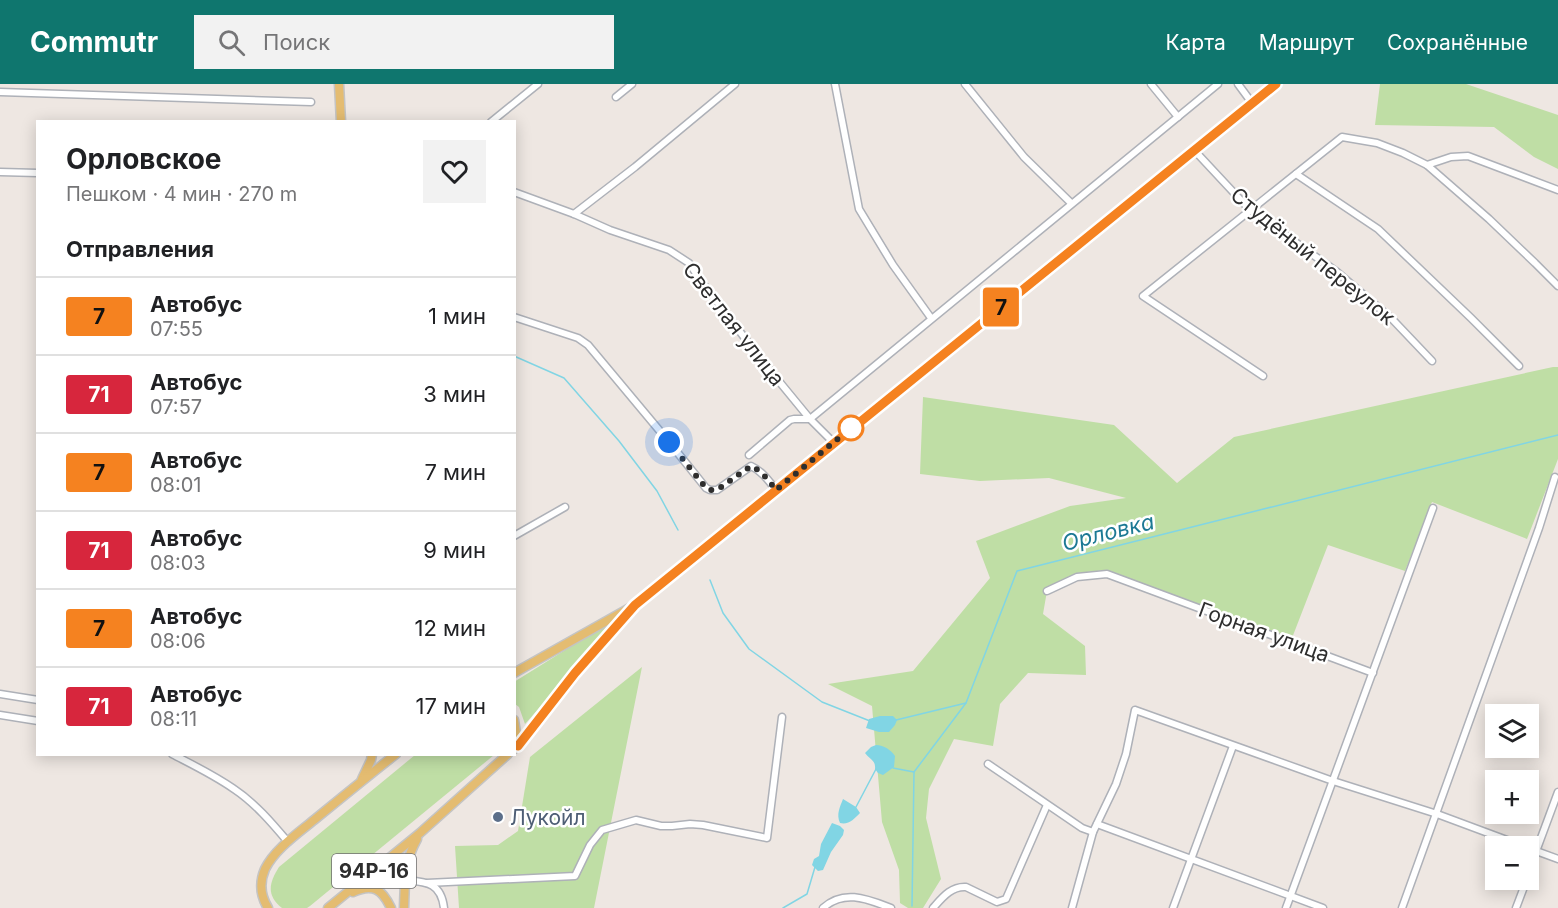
<!DOCTYPE html>
<html lang="ru">
<head>
<meta charset="utf-8">
<style>
  body { margin:0; font-family:Inter,sans-serif; background:#f2f2f2; color:#202124; height:100vh; display:flex; flex-direction:column; font-size:22px; white-space:nowrap }
  * { box-sizing:border-box; margin:0 }
  p { font-size:20px; color:#757577 }
  .icon { flex:none; width:33px; height:33px; fill:none; stroke:currentColor; stroke-width:2; stroke-linecap:round; stroke-linejoin:round }
  .map { position:relative; flex:1; overflow:hidden }
  .panel { position:absolute; left:36px; top:36px; width:480px; height:636px; display:flex; flex-direction:column; background:#fff; border-radius:0px; box-shadow:0 3px 15px #0003 }
  .panel>* { flex:none }
  .badge { padding:0 12px; border-radius:4px; font-size:21px; line-height:39px }
  .controls { position:absolute; left:1485px; top:620px; display:grid; gap:12px }
  .controls a { display:grid; place-items:center; width:54px; height:54px; border-radius:0px; background:#fff; box-shadow:0 3px 15px #0003; font-size:30px }
  .you { position:absolute; width:30px; height:30px; margin:-15px; border:4px solid #fff; border-radius:50%; background:#1a73e8; box-shadow:0 0 0 9px #1a73e833 }
  .map>.badge { position:absolute; translate:-50% -50%; box-shadow:0 0 0 3px #fff }
  h2 { padding:0 30px; font-size:22px; line-height:54px }
  .round { display:grid; place-items:center; flex:none; width:63px; height:63px; border-radius:0px; background:#f2f2f2 }
  .summary { display:flex; align-items:center; justify-content:space-between; height:102px; padding:0 30px }
  h1 { font-size:28px; font-weight:700; line-height:45px }
  ul { padding:0; list-style:none }
  li { display:flex; align-items:center; gap:18px; height:78px; padding:0 30px; border-top:2px solid #e0e0e0 }
  li div { flex:1 }
  li b { display:block; font-size:22px }
  li em { font-style:normal }
  li .badge { min-width:66px; font-weight:700; text-align:center }
  header { display:flex; align-items:center; gap:36px; box-sizing:border-box; height:84px; padding:0 30px; background:#0f766e; color:#fff }
  header strong { font-size:28px }
  nav { display:flex; gap:33px; margin-inline-start:auto; font-size:21px }
  .search { width:420px; height:54px; background:#f2f2f2; display:flex; align-items:center; gap:15px; box-sizing:border-box; padding:0 21px; border-radius:0px; color:#757577; font-size:22px }
  .map>svg:first-child { display:block }
  .green { fill:#bfdea5 }
  .water { fill:#81d5e4 }
  .lines { fill:none; stroke-linecap:round; stroke-linejoin:round }
  .stream { stroke:#81d5e4; stroke-width:1.5 }
  .minor-casing { stroke:#aeb1b8; stroke-width:9 }
  .major-casing { stroke:#c4c4c4; stroke-width:11 }
  .minor { stroke:#fff; stroke-width:6 }
  .major { stroke:#e4bc71; stroke-width:8 }
  .line-casing { stroke:#fff; stroke-width:14 }
  .line { stroke:#f58220; stroke-width:9 }
  .walk { stroke:#2e2e2e; stroke-width:6; stroke-dasharray:0 10.8 }
  .stop-dot { fill:#fff; stroke:#f58220; stroke-width:3 }
  .service-dot { fill:#5c6f8a; stroke:#fff; stroke-width:2 }
  .labels { text-anchor:middle; dominant-baseline:central; stroke-width:5; stroke-linejoin:round; paint-order:stroke }
  .shield { fill:#fff; stroke:#6d6d6d; stroke-width:1.5 }
  .shield-label { font-size:20px; font-weight:bold; fill:#2e2e2e }
  .street-label { font-size:21px; fill:#2e2e2e; stroke:#fff }
  .service-label { font-size:21px; fill:#4e5e75; stroke:#fff; text-anchor:start }
  .water-label { font-size:22px; font-style:italic; fill:#1c7994; stroke:#fff }
</style>
</head>
<body>
<header>
<strong>Commutr</strong>
<div class="search"><svg class="icon" aria-label="search" viewBox="0 0 24 24"><circle cx="10" cy="10" r="6"/><path d="M15 15l6 6"/></svg>Поиск</div>
<nav><a>Карта</a><a>Маршрут</a><a>Сохранённые</a></nav>
</header>
<div class="map">
<svg width="1558" height="824" viewBox="0 0 1558 824">
  <rect width="100%" height="100%" fill="#eee7e2"/>
  <g class="green">
    <polygon points="1380,0 1466,0 1558,31 1558,85 1534,73 1494,43 1375,41"/>
    <polygon points="1553,283 1558,283 1558,375 1527,455 1432,418 1405,487 1328,461 1292,554 1106,486 1077,489 1047,507 1043,530 1085,562 1086,591 1028,589 1000,620 993,662 954,655 929,705 926,734 941,795 923,824 908,824 900,819 899,786 882,738 872,622 828,600 913,587 990,494 976,457 1070,422 1126,414 1049,394 980,397 920,390 923,313 1114,341 1177,399 1234,353"/>
    <polygon points="623,530 525,640 519,623 515,620 514,598"/>
    <polygon points="642,583 594,824 459,824 455,762 498,761 518,747 530,673"/>
    <path d="M415,671h79l-184,151 -3,2h-25c-16,-13 -13,-25 -3,-41z"/>
  </g>
  <g class="water">
    <polygon points="880,632 893,632 897,636 895,641 889,648 879,648 866,644 869,635"/>
    <path d="M876,661c8,0 15,5 19,11l-1,11 -11,8 -5,-2 -3,-4c1,-9 -6,-10 -10,-16l6,-6z"/>
    <path d="M843,715l13,8 4,6c-6,6 -11,12 -20,10 -4,-9 0,-16 3,-24z"/>
    <polygon points="832,739 840,742 844,746 843,751 831,768 823,786 818,787 812,781 814,775 819,772 821,760"/>
  </g>
  <g class="lines">
    <g class="stream">
      <polyline points="514,272 564,294 619,357 657,407 678,446"/>
      <polyline points="710,496 723,529 749,565 822,618 870,637"/>
      <polyline points="896,636 966,619"/>
      <polyline points="893,684 914,688"/>
      <polyline points="856,723 876,685"/>
      <polyline points="912,822 914,688 966,619 1017,487 1558,351"/>
      <polyline points="783,824 807,810 815,783"/>
    </g>
    <g class="minor-casing">
      <g id="minor">
        <polyline points="835,0 859,125 893,181 931,234"/>
        <polyline points="965,0 1024,73 1071,119"/>
        <polyline points="1151,0 1178,33"/>
        <polyline points="1238,0 1252,19"/>
        <polyline points="0,8 311,18"/>
        <polyline points="616,13 632,0"/>
        <polyline points="491,38 538,0"/>
        <polyline points="1194,66 1249,125 1337,188 1393,236 1432,277"/>
        <polyline points="1427,81 1451,73 1468,72 1558,106"/>
        <polyline points="0,88 38,89"/>
        <polyline points="1296,90 1378,145 1471,234 1519,282"/>
        <polyline points="514,108 574,130 610,146 669,166 689,179 704,201 764,279 810,335 834,359"/>
        <polyline points="574,130 635,83 735,0"/>
        <path d="M514,233l64,21 10,7 81,97 37,46 4,2h7l34,-24c11,5 18,15 25,24"/>
        <polyline points="1263,292 1143,212 1342,53 1377,59 1403,69 1427,81 1489,135 1535,179 1558,202"/>
        <polyline points="749,371 790,336 794,335 810,335 1218,0"/>
        <polyline points="514,452 565,423"/>
        <polyline points="1047,507 1077,493 1107,490 1373,589"/>
        <polyline points="0,610 38,616"/>
        <polyline points="0,631 38,637"/>
        <path d="M172,670c21,11 42,21 62,35 21,14 38,34 54,53"/>
        <polyline points="988,680 1082,744 1093,748"/>
        <polyline points="1097,740 1323,824"/>
        <polyline points="1528,764 1558,775"/>
        <polyline points="1528,789 1558,708"/>
        <path d="M405,796c21,2 36,2 39,28"/>
        <polyline points="427,799 575,792 590,761 602,746 636,736 661,742 672,742 690,740 703,741 767,754 782,633"/>
        <path d="M823,824c21,-19 44,-9 68,0"/>
        <path d="M933,824c9,-10 18,-22 33,-21l31,15 9,-3 41,-94"/>
        <polyline points="1072,824 1093,748 1116,700 1126,670 1135,626 1333,697 1437,730 1523,762"/>
        <polyline points="1173,824 1233,662"/>
        <polyline points="1286,824 1433,424"/>
        <polyline points="1402,824 1539,444 1555,393"/>
        <polyline points="1516,824 1527,795"/>
      </g>
    </g>
    <g class="major-casing">
      <g id="major">
        <polyline points="339,0 341,38"/>
        <polyline points="514,589 635,521 1276,0"/>
        <polyline points="514,636 518,662"/>
        <polyline points="514,665 575,589 631,526"/>
        <polyline points="362,695 371,676 372,670"/>
        <path d="M353,808c20,-9 29,-3 38,16"/>
        <path d="M268,824c-8,-13 -9,-25 -3,-39 10,-20 32,-35 49,-49 27,-22 54,-44 82,-66"/>
        <polyline points="328,824 420,749 508,670"/>
        <path d="M404,824c1,-26 0,-46 13,-69"/>
      </g>
    </g>
    <use href="#minor" class="minor"/>
    <use href="#major" class="major"/>
  </g>
  <g class="lines">
    <g class="line-casing">
      <polyline id="line" points="518,662 575,589 635,521 1276,0"/>
    </g>
    <use href="#line" class="line"/>
    <path class="walk" d="M669,358l37,46 4,2h7l34,-24c11,5 18,15 25,24l75,-62"/>
  </g>
  <circle class="stop-dot" cx="851" cy="344" r="12"/>
  <circle class="service-dot" cx="498" cy="733" r="6"/>
  <g class="labels">
    <rect class="shield" x="332" y="770" width="84" height="34" rx="4.5"/>
    <g class="shield-label">
      <text x="374" y="787">94Р-16</text>
    </g>
    <g class="street-label">
      <text transform="translate(1313 172) rotate(39)">Студёный переулок</text>
      <text transform="translate(734 240) rotate(52)">Светлая улица</text>
      <text transform="translate(1264 548) rotate(20)">Горная улица</text>
    </g>
    <g class="service-label">
      <text x="510" y="733">Лукойл</text>
    </g>
    <g class="water-label">
      <text transform="translate(1108 448) rotate(-14)">Орловка</text>
    </g>
  </g>
</svg>
<div class="controls">
<a><svg class="icon" aria-label="layers" viewBox="0 0 24 24"><path d="M12 4l9 5-9 5-9-5zM3 14l9 5 9-5"/></svg></a>
<a>+</a>
<a>−</a>
</div>
<div class="you" style="left:669px;top:358px"></div>
<b class="badge" style="left:1001px;top:223px;background:#f58220;color:#111">7</b>
<section class="panel">
<div class="summary"><div><h1>Орловское</h1><p>Пешком · 4 мин · 270 m</p></div><a class="round"><svg class="icon" aria-label="heart" viewBox="0 0 24 24"><path d="M12 20l-8-8c-3-5 5-10 8-4 3-6 11-1 8 4z"/></svg></a></div>
<h2>Отправления</h2>
<ul>
<li><span class="badge" style="background:#f58220;color:#111">7</span><div><b>Автобус</b><p>07:55</p></div><em>1 мин</em></li>
<li><span class="badge" style="background:#d7263d;color:#fff">71</span><div><b>Автобус</b><p>07:57</p></div><em>3 мин</em></li>
<li><span class="badge" style="background:#f58220;color:#111">7</span><div><b>Автобус</b><p>08:01</p></div><em>7 мин</em></li>
<li><span class="badge" style="background:#d7263d;color:#fff">71</span><div><b>Автобус</b><p>08:03</p></div><em>9 мин</em></li>
<li><span class="badge" style="background:#f58220;color:#111">7</span><div><b>Автобус</b><p>08:06</p></div><em>12 мин</em></li>
<li><span class="badge" style="background:#d7263d;color:#fff">71</span><div><b>Автобус</b><p>08:11</p></div><em>17 мин</em></li>
</ul>
</section>
</div>
</body>
</html>
